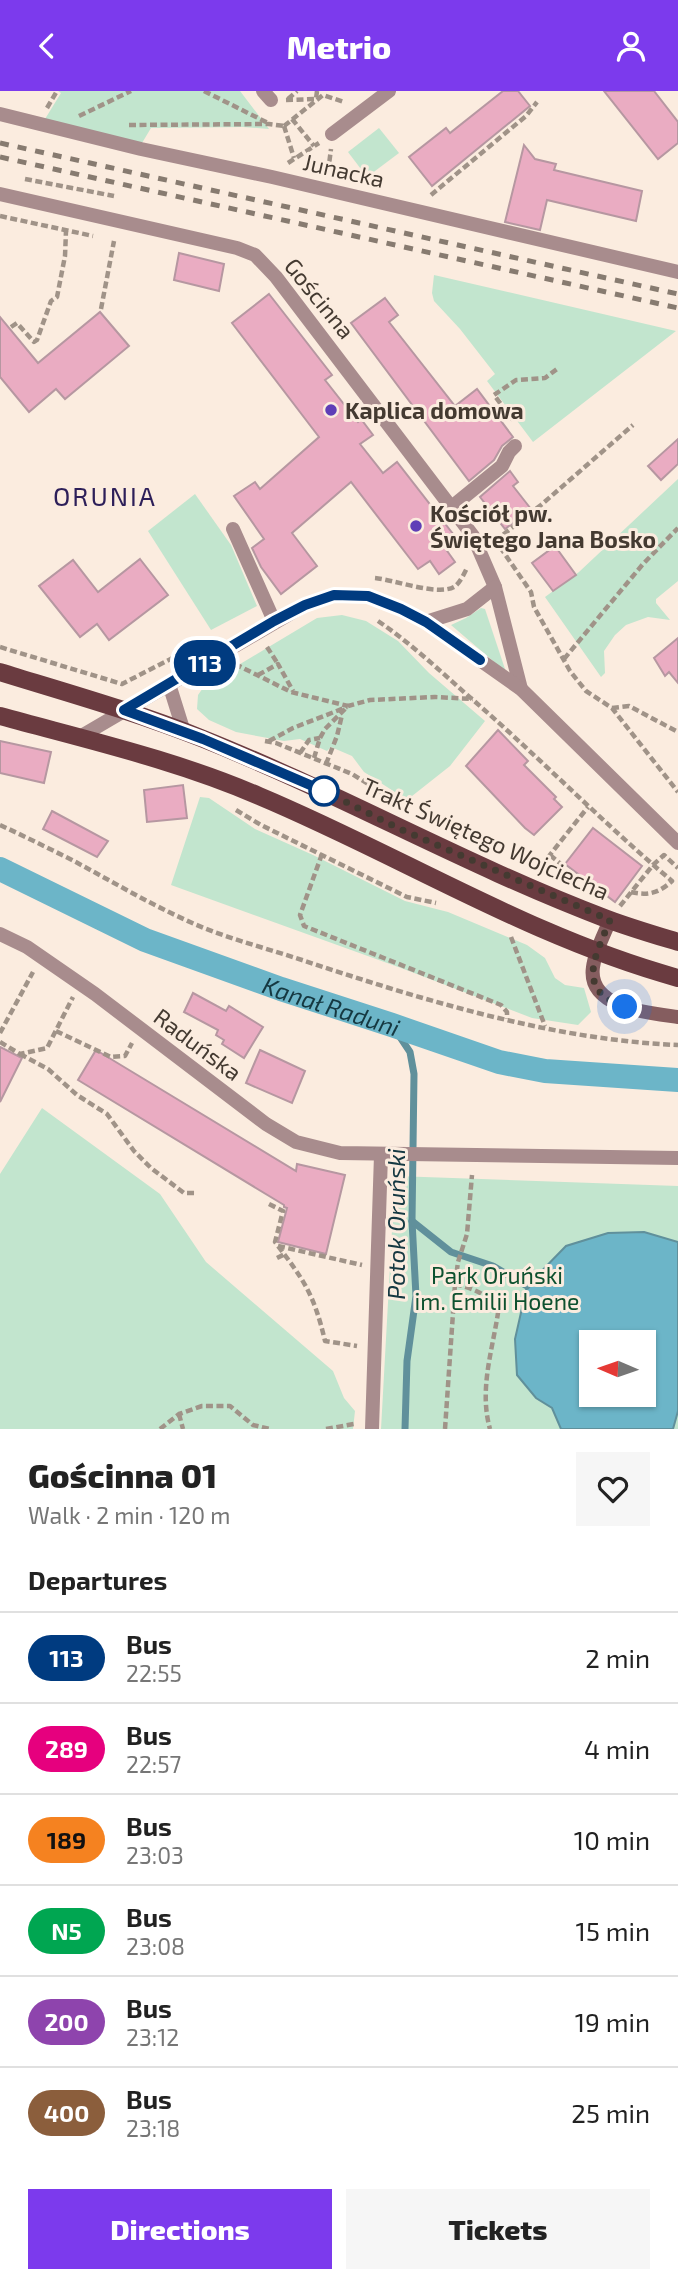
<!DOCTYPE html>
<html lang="en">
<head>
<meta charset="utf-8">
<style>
  body { margin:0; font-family:"Exo 2",sans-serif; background:#f6f6f6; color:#222; height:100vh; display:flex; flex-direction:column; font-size:26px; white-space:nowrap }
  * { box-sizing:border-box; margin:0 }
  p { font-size:23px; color:#767676 }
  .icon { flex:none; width:38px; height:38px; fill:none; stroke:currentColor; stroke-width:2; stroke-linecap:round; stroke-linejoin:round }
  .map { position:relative; height:1338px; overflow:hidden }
  .panel { display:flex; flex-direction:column; background:#fff; flex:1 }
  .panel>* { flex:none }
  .badge { padding:0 14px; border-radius:23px; font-size:24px; line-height:46px }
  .needle { width:46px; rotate:272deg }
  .fabs { position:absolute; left:579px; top:1239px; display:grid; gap:14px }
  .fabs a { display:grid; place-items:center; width:77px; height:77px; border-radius:0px; background:#fff; box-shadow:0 2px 5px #0004; font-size:35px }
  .you { position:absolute; width:35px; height:35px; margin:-18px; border:5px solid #fff; border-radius:50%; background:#1a73e8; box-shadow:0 0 0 10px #1a73e833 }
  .map>.badge { position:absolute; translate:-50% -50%; box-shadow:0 0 0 4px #fff }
  h2 { padding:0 28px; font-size:26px; line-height:63px }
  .round { display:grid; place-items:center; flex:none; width:74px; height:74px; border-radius:0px; background:#f6f6f6 }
  .head { display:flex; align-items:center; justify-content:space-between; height:119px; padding:0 28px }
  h1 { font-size:33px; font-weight:800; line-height:52px }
  .cta { display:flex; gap:14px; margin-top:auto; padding:14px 28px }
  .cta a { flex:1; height:80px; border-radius:0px; background:#7c3aed; color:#fff; font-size:28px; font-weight:800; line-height:80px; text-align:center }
  .cta a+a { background:#f6f6f6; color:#222 }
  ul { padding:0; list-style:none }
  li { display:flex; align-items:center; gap:21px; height:91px; padding:0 28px; border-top:2px solid #e0e0e0 }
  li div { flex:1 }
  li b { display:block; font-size:26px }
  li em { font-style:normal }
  li .badge { min-width:77px; font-weight:700; text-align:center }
  header { display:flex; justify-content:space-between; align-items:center; height:91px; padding:0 28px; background:#7c3aed; color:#fff; font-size:32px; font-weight:800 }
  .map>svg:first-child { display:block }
  .green { fill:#c2e5ce; fill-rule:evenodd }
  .water { fill:#6cb5c8; stroke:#60909b; stroke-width:2; fill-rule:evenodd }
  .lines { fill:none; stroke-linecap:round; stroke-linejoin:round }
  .stream { stroke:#60909b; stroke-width:7 }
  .canal { stroke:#6cb5c8; stroke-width:24 }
  .building { fill:#eaacc2; stroke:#b697a1; stroke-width:2 }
  .path { stroke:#a09388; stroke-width:4.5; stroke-dasharray:7 3.5; stroke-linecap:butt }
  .lane { stroke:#a88c8d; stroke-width:14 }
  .street { stroke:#a88c8d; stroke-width:14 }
  .secondary { stroke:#855d5f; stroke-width:14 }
  .primary { stroke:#6a3b40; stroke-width:18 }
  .rail { stroke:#877b70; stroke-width:5; stroke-dasharray:9 9; stroke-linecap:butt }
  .line-casing { stroke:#fff; stroke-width:16 }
  .line { stroke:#003b80; stroke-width:10 }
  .walk { stroke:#443a31; stroke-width:7; stroke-dasharray:0 12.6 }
  .poi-dot { fill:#5f3eb7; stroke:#fbecdf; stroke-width:2.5 }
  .stop-dot { fill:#fff; stroke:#003b80; stroke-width:3.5 }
  .labels { text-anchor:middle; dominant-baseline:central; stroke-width:6; stroke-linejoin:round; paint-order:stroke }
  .street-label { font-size:23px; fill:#443a31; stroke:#fbecdf }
  .poi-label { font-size:23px; font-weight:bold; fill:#443a31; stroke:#fbecdf; text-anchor:start }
  .park-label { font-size:23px; fill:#0e512f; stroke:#fbecdf }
  .water-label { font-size:24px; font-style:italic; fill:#153841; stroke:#fbecdf }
  .quarter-label { font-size:26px; letter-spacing:2px; fill:#2d1f59; stroke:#fbecdf }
</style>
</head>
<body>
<header><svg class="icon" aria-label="back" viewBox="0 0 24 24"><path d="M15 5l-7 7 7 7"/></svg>Metrio<svg class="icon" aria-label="person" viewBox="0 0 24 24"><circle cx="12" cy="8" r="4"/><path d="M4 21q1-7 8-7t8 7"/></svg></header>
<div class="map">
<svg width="678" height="1338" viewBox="0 0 678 1338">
  <rect width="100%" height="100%" fill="#fbecdf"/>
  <g class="green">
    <polygon points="58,0 240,0 269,38 243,36 151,37 142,52 45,28 61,2"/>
    <polygon points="379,37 399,62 367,86 348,61"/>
    <polygon points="434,184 676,240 533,351 487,290 495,283 460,238 434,210 432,202"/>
    <polygon points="678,388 678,490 656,508 656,512 670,529 648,526 626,534 615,544 604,560 605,582 601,586 545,506 579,481"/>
    <polygon points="195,403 231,454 257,515 211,539 148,440"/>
    <polygon points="481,517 485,518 506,581 451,534 466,527"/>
    <polygon points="342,524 366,530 398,550 429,582 485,630 450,675 407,709 364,681 352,665 331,656 327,660 300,648 284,650 236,641 209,629 197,618 198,604 205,594 317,527"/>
    <polygon points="200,706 209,707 255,738 313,764 405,810 448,821 527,854 545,867 555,887 565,894 584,897 591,921 578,934 532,927 401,877 171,794"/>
    <polygon points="42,1017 160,1103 206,1171 333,1280 344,1307 355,1320 353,1338 0,1338 0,1083"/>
    <path d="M395,1085l283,10v243h-297zM592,1251h52v53h-52z"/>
  </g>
  <path class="water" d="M644,1141l34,10v169l-5,18h-112l-9,-21 -16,-10 -19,-23 -2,-36 12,-53 39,-40 42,-13zM592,1251h52v53h-52z"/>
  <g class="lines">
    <g class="stream">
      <polyline points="392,934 410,961 414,983 412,1130 416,1205 407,1270 405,1338"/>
      <polyline points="412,1130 451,1161 493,1175 527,1195"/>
    </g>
    <path class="canal" id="s1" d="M0,778l145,71 136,49 111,36 107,37 46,9 133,9"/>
  </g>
  <g class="building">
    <polygon points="503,0 518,0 530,15 432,95 409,66 446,37 450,42"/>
    <polygon points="604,0 654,0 678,31 678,52 658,68"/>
    <polygon points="524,54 535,68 556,73 554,79 642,100 636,130 547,109 540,139 505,131"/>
    <polygon points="179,162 224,173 219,200 174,189"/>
    <polygon points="269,203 332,284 325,289 358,331 361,328 373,344 360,353 383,382 397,371 457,448 445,457 455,471 439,483 430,470 418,478 351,391 292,442 317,475 281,503 261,476 252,457 264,448 234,405 255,391 260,398 319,346 232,232"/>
    <polygon points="385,207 398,224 389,231 455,315 477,298 513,346 502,355 494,369 469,390 351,232"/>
    <polygon points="100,221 129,255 65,308 56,298 29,321 0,286 0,226 38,272"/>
    <polygon points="678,348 678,373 661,389 648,375"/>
    <polygon points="510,380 518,391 513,395 531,418 505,438 480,406"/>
    <polygon points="555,455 576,484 553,500 532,472"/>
    <polygon points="140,468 168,504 109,549 97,533 80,546 39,495 73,469 98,501"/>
    <polygon points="678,547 678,592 669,581 665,585 654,567"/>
    <polygon points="498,639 528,670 524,674 556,706 554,708 562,716 534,744 525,737 466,675"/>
    <polygon points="0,650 51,661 44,692 0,682"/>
    <polygon points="183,694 187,727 147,731 144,699"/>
    <polygon points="52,720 108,750 97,766 43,738"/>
    <polygon points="593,737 642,775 615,811 565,773"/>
    <polygon points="193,902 226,920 229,915 263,936 244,967 222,953 224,949 216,944 218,939 184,921"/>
    <polygon points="0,956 22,967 0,1011"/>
    <polygon points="96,959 296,1080 297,1073 345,1084 326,1163 278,1151 287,1117 284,1116 284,1114 78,989"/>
    <polygon points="260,959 305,980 292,1012 246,992"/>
  </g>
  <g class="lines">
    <g class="path">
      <polyline points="204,0 268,32"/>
      <polyline points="288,8 297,0"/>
      <polyline points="286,9 316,8 317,0"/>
      <polyline points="47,17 57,0"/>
      <polyline points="79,25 131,0"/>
      <polyline points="292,28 314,55"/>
      <polyline points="129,34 269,33 284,35"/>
      <polyline points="284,35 323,4 344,11"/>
      <polyline points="284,35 294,67"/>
      <polyline points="288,72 319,52"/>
      <polyline points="328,81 331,58"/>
      <polyline points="25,88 114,105"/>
      <polyline points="431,104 526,25 537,11"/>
      <polyline points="0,125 93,145"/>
      <polyline points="101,218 114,150"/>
      <polyline points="11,236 17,232 34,251 37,249 51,210 57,206 65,165 66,140"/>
      <polyline points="513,329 494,304 516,289 545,287 557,278"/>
      <polyline points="495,450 541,414 633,334"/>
      <polyline points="500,456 531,501 534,516 570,580 586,600 612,617 678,701"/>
      <path d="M375,487c20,2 62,18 79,9 6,-4 10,-13 13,-19"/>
      <path d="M378,530c31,21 59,47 87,72 71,61 136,128 207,188 -13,12 -24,15 -41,11"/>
      <polyline points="0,556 122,593 188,559"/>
      <polyline points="267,556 278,573"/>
      <polyline points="564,568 643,473 678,437"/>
      <polyline points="235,573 291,601 348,615"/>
      <polyline points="258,584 278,573 293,600"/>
      <polyline points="612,617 629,615 678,641"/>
      <polyline points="265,650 276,652 352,683 399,712"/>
      <polyline points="269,650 293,637 347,616"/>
      <polyline points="300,662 309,649 320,647"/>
      <polyline points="314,667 320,647 325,638 348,615 370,609 435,606 473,608"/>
      <polyline points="326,673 337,645 342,624"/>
      <polyline points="236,719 261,734 407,806 436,812"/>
      <path d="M0,734c24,11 48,23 72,35 43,23 86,49 132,68 33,13 68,22 101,33 118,39 248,79 373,84"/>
      <polyline points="322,763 300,824 304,835 501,914 507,921 507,928"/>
      <polyline points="550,764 562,774"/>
      <polyline points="541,775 588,716"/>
      <polyline points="620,815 653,774 664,764 678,777"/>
      <polyline points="511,846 545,935"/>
      <polyline points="56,940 111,966 125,965 132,952"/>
      <polyline points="0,942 33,881"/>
      <polyline points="0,951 20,963 47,957 73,906"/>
      <polyline points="20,963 48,978 77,1004 107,1023 134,1060 151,1077 184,1102 197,1102"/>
      <path d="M269,1113l14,7 -8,31c29,38 39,52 50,99l32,5"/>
      <polyline points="278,1155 362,1174"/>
      <polyline points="277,1167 285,1163"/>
      <path d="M455,1193c19,5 35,10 43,29 -6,39 -19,77 -8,116"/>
      <polyline points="179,1323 183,1338"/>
      <polyline points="160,1338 179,1323 202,1315 230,1315 253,1334 270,1338"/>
      <polyline points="326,1338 354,1333"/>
      <polyline points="445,1338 455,1193 458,1171 467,1143 472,1084"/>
    </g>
    <g class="lane">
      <polyline points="263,0 271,9"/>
      <polyline points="453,415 502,375 509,361 515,355"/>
      <polyline points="233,438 274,530"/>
      <polyline points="372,1338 381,1064"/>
    </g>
    <g class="street">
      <polyline points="0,23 141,58 272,86 678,181"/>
      <polyline points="332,43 389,0"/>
      <polyline points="0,103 237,157 255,164 276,186 473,445 495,496 521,598"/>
      <polyline points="426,531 467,518 495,496"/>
      <polyline points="169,593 184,641"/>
      <polyline points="78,647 305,514 334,504 368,505 401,518 426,531 521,598 678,752"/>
      <polyline points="0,843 27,856 95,903 266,1033 296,1051 340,1062 678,1067"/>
    </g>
    <path class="secondary" d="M610,829c-6,15 -15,31 -17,47 -6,41 56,46 85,50"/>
    <g class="primary">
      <path d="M0,581c68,21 136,40 201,66 138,55 268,129 406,181 24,9 48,16 71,23"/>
      <path d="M0,625c87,24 176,44 259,80 141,59 270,141 419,182"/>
    </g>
    <g class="rail">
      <polyline points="0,52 678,203"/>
      <polyline points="0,66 678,217"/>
    </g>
  </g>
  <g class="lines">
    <g class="line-casing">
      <polyline id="line" points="324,700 203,648 124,619 274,530 305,514 334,504 368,505 401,518 426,531 480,569"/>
    </g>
    <use href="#line" class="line"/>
    <path class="walk" d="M324,700l76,38 210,91c-15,37 -35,70 15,87"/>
  </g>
  <g class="poi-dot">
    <circle cx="331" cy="319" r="7"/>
    <circle cx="416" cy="435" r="7"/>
  </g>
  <circle class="stop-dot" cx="324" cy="700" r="14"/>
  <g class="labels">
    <g class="street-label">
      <text transform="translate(344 79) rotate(13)">Junacka</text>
      <text transform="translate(320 207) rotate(51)">Gościnna</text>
      <text transform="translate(486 747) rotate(24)">Trakt Świętego Wojciecha</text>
      <text transform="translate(198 953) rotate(37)">Raduńska</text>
    </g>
    <g class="poi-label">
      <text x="345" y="319">Kaplica domowa</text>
      <text x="430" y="422">Kościół pw.<tspan x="430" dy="26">Świętego Jana Bosko</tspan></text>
    </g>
    <g class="park-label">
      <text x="497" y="1184">Park Oruński<tspan x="497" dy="26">im. Emilii Hoene</tspan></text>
    </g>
    <g class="water-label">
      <text stroke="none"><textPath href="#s1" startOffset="359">Kanał Raduni</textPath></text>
      <text transform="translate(395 1133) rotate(-90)">Potok Oruński</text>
    </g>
    <g class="quarter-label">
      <text x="105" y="404">ORUNIA</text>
    </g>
  </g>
</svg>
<div class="fabs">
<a><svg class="needle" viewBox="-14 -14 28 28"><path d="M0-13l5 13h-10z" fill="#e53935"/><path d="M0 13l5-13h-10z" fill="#767676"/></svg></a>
</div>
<div class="you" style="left:625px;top:916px"></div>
<b class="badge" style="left:205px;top:572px;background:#003b80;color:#fff">113</b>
</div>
<section class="panel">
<div class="head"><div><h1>Gościnna 01</h1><p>Walk · 2 min · 120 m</p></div><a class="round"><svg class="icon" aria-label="heart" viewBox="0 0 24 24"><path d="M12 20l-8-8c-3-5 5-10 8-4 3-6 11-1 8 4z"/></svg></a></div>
<h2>Departures</h2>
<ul>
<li><span class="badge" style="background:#003b80;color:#fff">113</span><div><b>Bus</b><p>22:55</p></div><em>2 min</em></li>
<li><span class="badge" style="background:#e6007e;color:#fff">289</span><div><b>Bus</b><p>22:57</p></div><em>4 min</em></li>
<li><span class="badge" style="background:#f58220;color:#111">189</span><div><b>Bus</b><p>23:03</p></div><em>10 min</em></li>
<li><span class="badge" style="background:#00a651;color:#fff">N5</span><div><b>Bus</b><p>23:08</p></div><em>15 min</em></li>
<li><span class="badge" style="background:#8e44ad;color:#fff">200</span><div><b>Bus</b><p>23:12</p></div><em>19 min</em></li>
<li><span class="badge" style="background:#8b5e3c;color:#fff">400</span><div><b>Bus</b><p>23:18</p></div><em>25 min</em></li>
</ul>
<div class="cta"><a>Directions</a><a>Tickets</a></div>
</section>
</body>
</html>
